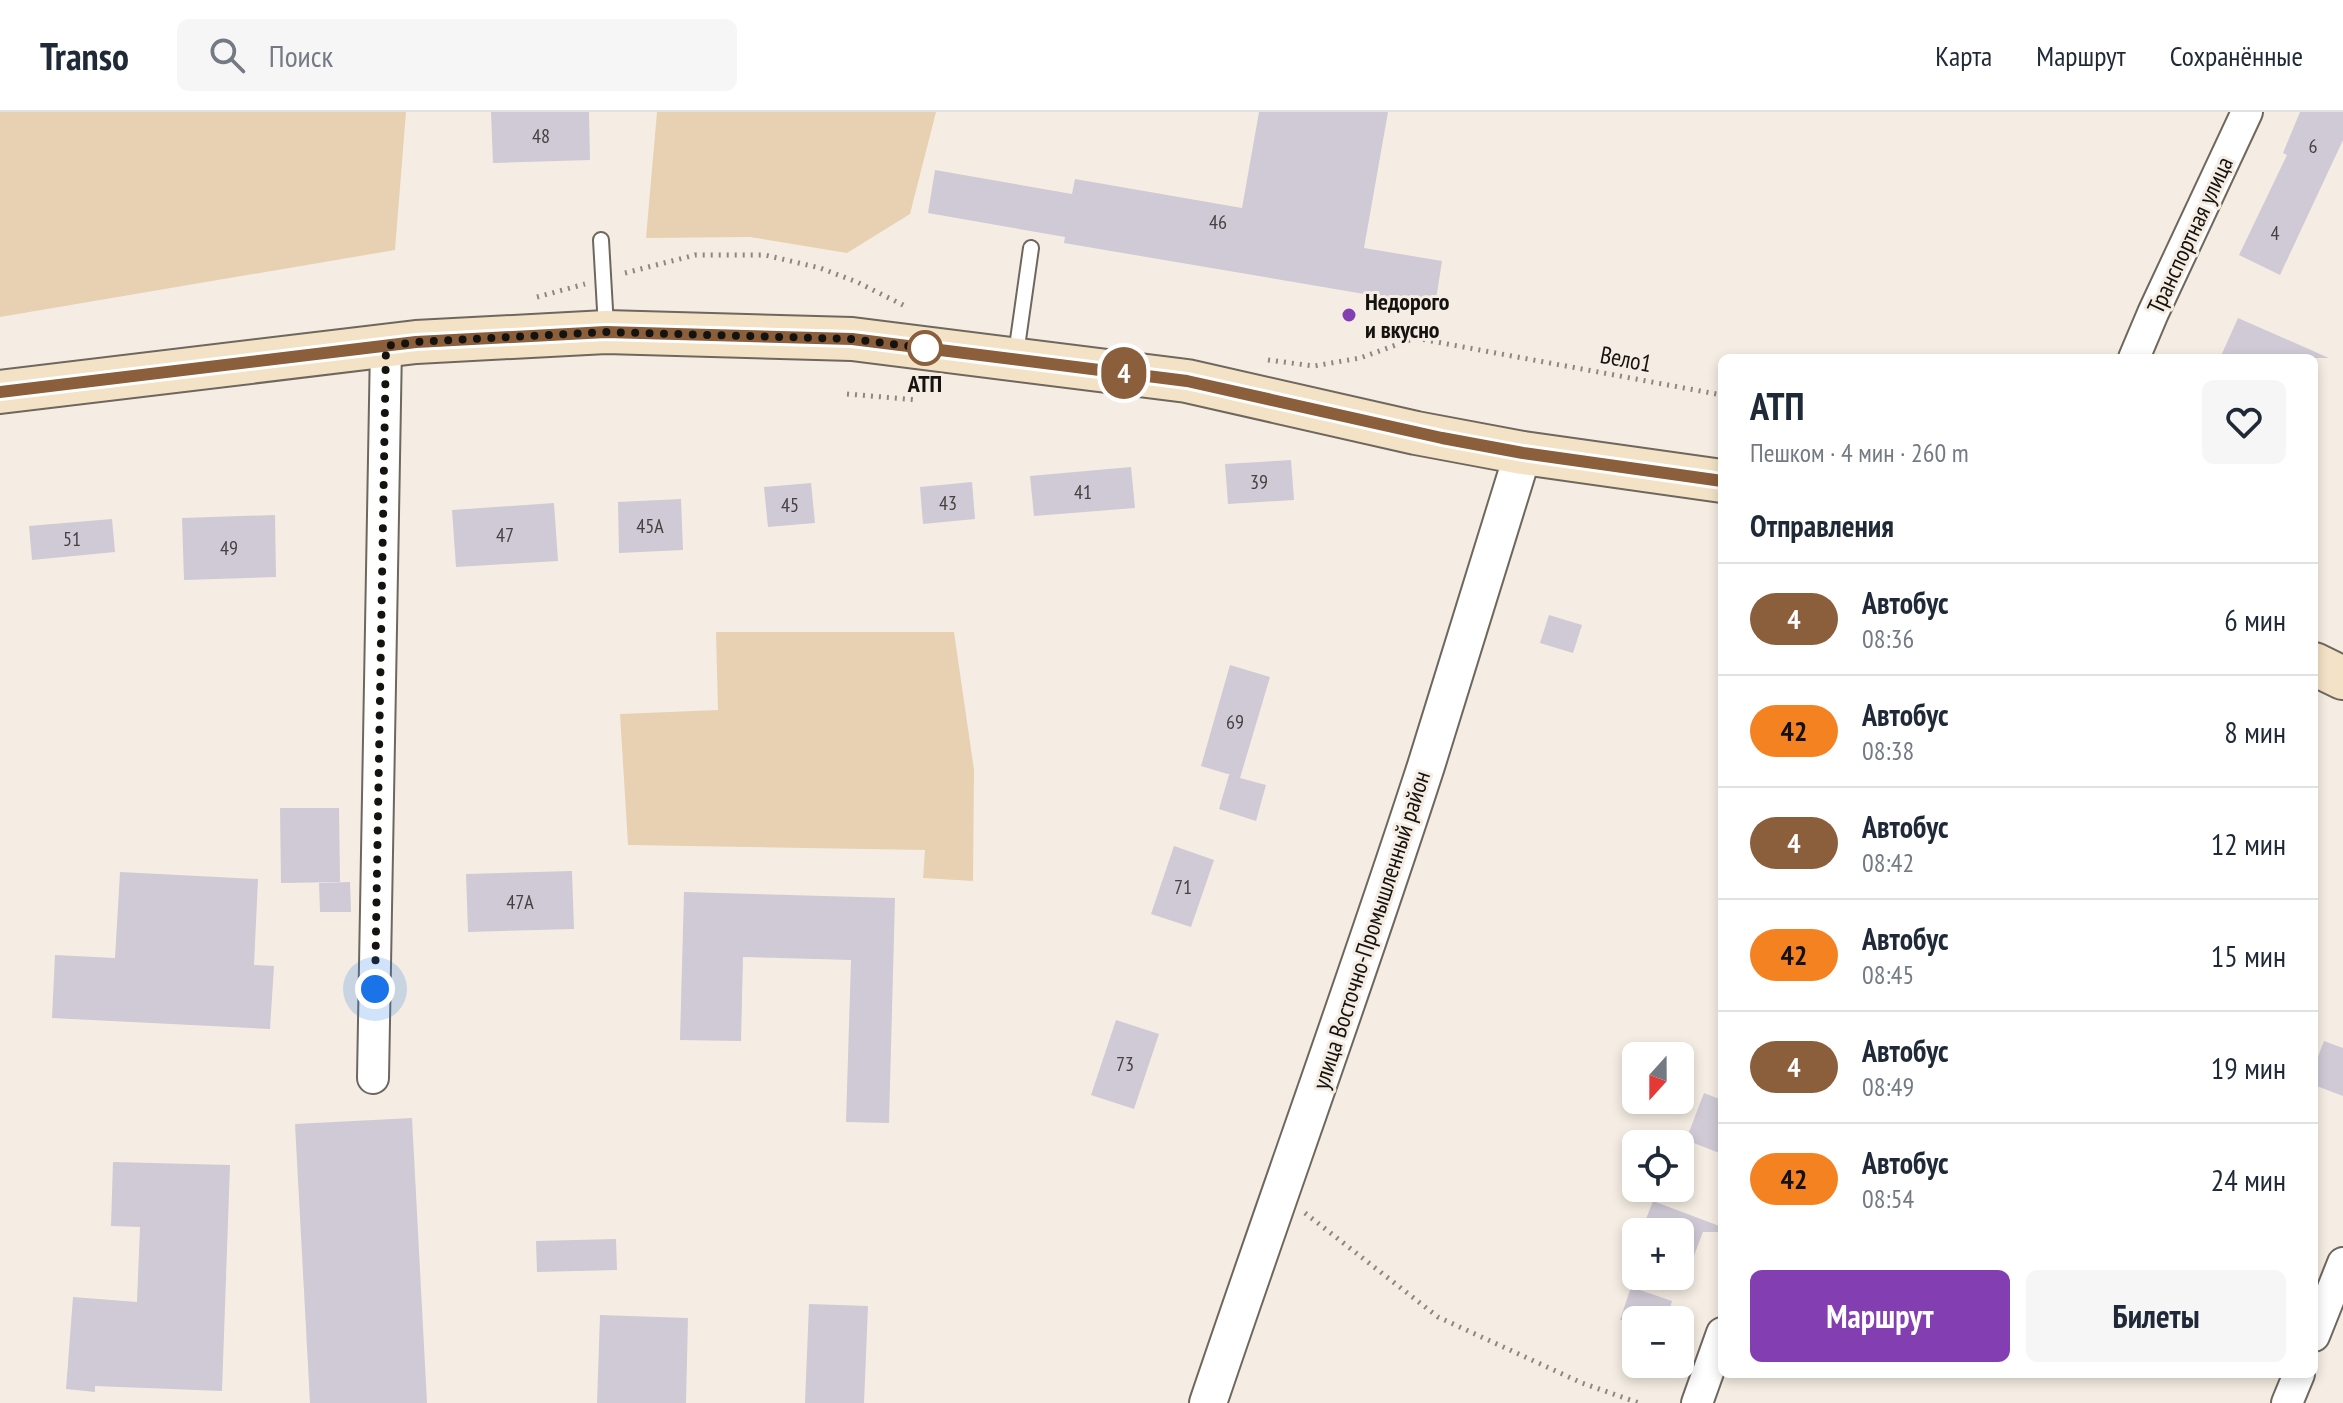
<!DOCTYPE html>
<html lang="ru">
<head>
<meta charset="utf-8">
<style>
  body { margin:0; font-family:"PT Sans Narrow",sans-serif; background:#f6f6f7; color:#1f2937; height:100vh; display:flex; flex-direction:column; font-size:30px; white-space:nowrap }
  * { box-sizing:border-box; margin:0 }
  p { font-size:26px; color:#747a83 }
  .icon { flex:none; width:44px; height:44px; fill:none; stroke:currentColor; stroke-width:2; stroke-linecap:round; stroke-linejoin:round }
  .map { position:relative; flex:1; overflow:hidden }
  .sheet { position:absolute; left:1718px; top:242px; width:600px; height:1024px; display:flex; flex-direction:column; background:#fff; border-radius:12px; box-shadow:0 4px 12px #0003 }
  .sheet>* { flex:none }
  .badge { padding:0 16px; border-radius:26px; font-size:28px; line-height:52px }
  .needle { width:52px; rotate:201deg }
  .fabs { position:absolute; left:1622px; top:930px; display:grid; gap:16px }
  .fabs a { display:grid; place-items:center; width:72px; height:72px; border-radius:12px; background:#fff; box-shadow:0 4px 12px #0003; font-size:40px }
  .you { position:absolute; width:40px; height:40px; margin:-20px; border:6px solid #fff; border-radius:50%; background:#1a73e8; box-shadow:0 0 0 12px #1a73e833 }
  .map>.badge { position:absolute; translate:-50% -50%; box-shadow:0 0 0 4px #fff }
  h2 { padding:0 32px; font-size:30px; line-height:72px }
  .round { display:grid; place-items:center; flex:none; width:84px; height:84px; border-radius:12px; background:#f6f6f7 }
  .summary { display:flex; align-items:center; justify-content:space-between; height:136px; padding:0 32px }
  h1 { font-size:38px; font-weight:600; line-height:60px }
  .action { display:flex; gap:16px; margin-top:auto; padding:16px 32px }
  .action a { flex:1; height:92px; border-radius:12px; background:#833eb1; color:#fff; font-size:32px; font-weight:600; line-height:92px; text-align:center }
  .action a+a { background:#f6f6f7; color:#1f2937 }
  ul { padding:0; list-style:none }
  li { display:flex; align-items:center; gap:24px; height:112px; padding:0 32px; border-top:2px solid #e0e1e3 }
  li div { flex:1 }
  li b { display:block; font-size:30px }
  li em { font-style:normal }
  li .badge { min-width:88px; font-weight:700; text-align:center }
  header { display:flex; align-items:center; gap:48px; box-sizing:border-box; height:112px; padding:0 40px; background:#fff; border-bottom:2px solid #e0e1e3 }
  header strong { font-size:38px }
  nav { display:flex; gap:44px; margin-inline-start:auto; font-size:28px }
  .search { width:560px; height:72px; background:#f6f6f7; display:flex; align-items:center; gap:20px; box-sizing:border-box; padding:0 28px; border-radius:12px; color:#747a83; font-size:30px }
  .map>svg:first-child { display:block }
  .green { fill:#e7d1b2 }
  .building { fill:#cfcad5 }
  .lines { fill:none; stroke-linecap:round; stroke-linejoin:round }
  .service-casing { stroke:#6e675e; stroke-width:18 }
  .minor-casing { stroke:#6e675e; stroke-width:34 }
  .tertiary-casing { stroke:#6e675e; stroke-width:40 }
  .secondary-casing { stroke:#6e675e; stroke-width:46 }
  .path { stroke:#8c8780; stroke-width:5; stroke-dasharray:2 6; stroke-linecap:butt }
  .service { stroke:#fff; stroke-width:14 }
  .minor { stroke:#fff; stroke-width:30 }
  .tertiary { stroke:#fff; stroke-width:36 }
  .secondary { stroke:#f3e2c6; stroke-width:42 }
  .line-casing { stroke:#fff; stroke-width:18 }
  .line { stroke:#8b5e3c; stroke-width:12 }
  .walk { stroke:#15130f; stroke-width:8; stroke-dasharray:0 14.4 }
  .poi-dot { fill:#833eb1; stroke:#f5ede3; stroke-width:3 }
  .stop-dot { fill:#fff; stroke:#8b5e3c; stroke-width:4 }
  .labels { text-anchor:middle; dominant-baseline:central; stroke-width:6; stroke-linejoin:round; paint-order:stroke }
  .number-label { font-size:20px; fill:#444140 }
  .street-label { font-size:24px; fill:#15130f; stroke:#f5ede3 }
  .poi-label { font-size:24px; font-weight:bold; fill:#15130f; stroke:#f5ede3; text-anchor:start }
  .stop-label { font-size:24px; font-weight:bold; fill:#15130f; stroke:#f5ede3 }
</style>
</head>
<body>
<header>
<strong>Transo</strong>
<div class="search"><svg class="icon" aria-label="search" viewBox="0 0 24 24"><circle cx="10" cy="10" r="6"/><path d="M15 15l6 6"/></svg>Поиск</div>
<nav><a>Карта</a><a>Маршрут</a><a>Сохранённые</a></nav>
</header>
<div class="map">
<svg width="2343" height="1291" viewBox="0 0 2343 1291">
  <rect width="100%" height="100%" fill="#f5ede3"/>
  <g class="green">
    <polygon points="0,0 406,0 395,138 0,205"/>
    <polygon points="657,0 936,0 910,102 847,141 750,125 646,126"/>
    <polygon points="716,520 954,520 974,658 973,769 923,766 925,738 628,733 620,602 718,598"/>
  </g>
  <g class="building">
    <polygon points="491,0 589,0 590,48 493,51"/>
    <polygon points="1259,0 1388,0 1364,136 1442,149 1435,194 1064,131 1065,125 928,101 935,58 1072,82 1075,67 1242,96"/>
    <polygon points="2300,0 2343,0 2343,28 2280,163 2239,143 2287,43 2283,41"/>
    <polygon points="2238,206 2329,246 2220,246"/>
    <polygon points="1291,348 1294,388 1228,392 1225,352"/>
    <polygon points="1131,355 1135,396 1034,404 1030,364"/>
    <polygon points="972,370 975,407 923,412 920,375"/>
    <polygon points="811,371 815,411 768,415 764,375"/>
    <polygon points="681,387 683,438 619,441 618,390"/>
    <polygon points="554,391 558,449 456,455 452,398"/>
    <polygon points="275,403 276,465 184,468 182,406"/>
    <polygon points="112,407 115,440 32,448 29,414"/>
    <polygon points="1549,503 1582,513 1573,541 1540,531"/>
    <polygon points="1230,553 1270,565 1240,666 1266,673 1256,709 1219,697 1229,663 1231,663 1201,654"/>
    <polygon points="280,696 339,696 340,770 281,771"/>
    <polygon points="1174,734 1214,748 1191,815 1151,802"/>
    <polygon points="572,759 574,817 468,820 466,762"/>
    <polygon points="120,760 258,767 254,853 274,854 270,917 52,906 55,843 115,846"/>
    <polygon points="350,770 351,800 320,800 319,771"/>
    <polygon points="684,780 895,786 889,1011 846,1010 851,848 743,845 741,929 680,928"/>
    <polygon points="1116,908 1159,922 1134,997 1091,983"/>
    <polygon points="2324,929 2343,936 2343,984 2314,973 2314,955"/>
    <polygon points="1704,981 1722,988 1722,1042 1686,1028"/>
    <polygon points="412,1006 427,1291 310,1291 295,1012"/>
    <polygon points="113,1050 230,1053 222,1279 95,1274 95,1280 66,1277 73,1185 137,1190 140,1115 111,1114"/>
    <polygon points="1653,1089 1722,1115 1722,1120 1703,1120 1682,1175 1680,1174 1680,1120 1641,1120"/>
    <polygon points="616,1127 617,1158 537,1160 536,1129"/>
    <polygon points="1631,1175 1672,1189 1666,1208 1620,1208"/>
    <polygon points="809,1192 868,1194 864,1291 805,1291"/>
    <polygon points="600,1203 688,1206 686,1291 597,1291"/>
  </g>
  <g class="lines">
    <g class="service-casing">
      <g id="service">
        <polyline points="601,128 606,215"/>
        <polyline points="1016,242 1031,136"/>
      </g>
    </g>
    <g class="minor-casing">
      <g id="minor">
        <polyline points="2134,246 2153,201 2247,0"/>
        <polyline points="373,966 386,234"/>
        <polyline points="2314,1224 2343,1151"/>
        <polyline points="1697,1291 1722,1221"/>
        <polyline points="2287,1291 2299,1262"/>
      </g>
    </g>
    <g class="tertiary-casing">
      <path id="tertiary" d="M1208,1291c72,-213 149,-424 218,-637 33,-104 64,-209 97,-313"/>
    </g>
    <g class="secondary-casing">
      <g id="secondary">
        <polyline points="0,280 416,230 606,220 852,227 1187,269 1416,321 1523,341 1722,369"/>
        <polyline points="2314,552 2343,566"/>
      </g>
    </g>
    <g class="path">
      <polyline points="625,161 695,143 765,143 820,156 857,170 907,195"/>
      <polyline points="537,185 585,172"/>
      <polyline points="1268,248 1314,254 1360,246 1415,226 1722,283"/>
      <polyline points="847,282 918,288"/>
      <polyline points="1305,1101 1438,1205 1582,1271 1639,1291"/>
    </g>
    <use href="#service" class="service"/>
    <use href="#minor" class="minor"/>
    <use href="#tertiary" class="tertiary"/>
    <use href="#secondary" class="secondary"/>
  </g>
  <g class="lines">
    <g class="line-casing">
      <polyline id="line" points="0,280 416,230 606,220 852,227 1187,269 1442,326 1523,341 1722,369"/>
    </g>
    <use href="#line" class="line"/>
    <polyline class="walk" points="375,877 386,234 416,230 606,220 852,227 933,237 925,236"/>
  </g>
  <circle class="poi-dot" cx="1349" cy="203" r="8"/>
  <circle class="stop-dot" cx="925" cy="236" r="16"/>
  <g class="labels">
    <g class="number-label">
      <text x="541" y="24">48</text>
      <text x="2313" y="34">6</text>
      <text x="1218" y="110">46</text>
      <text x="2275" y="121">4</text>
      <text x="1259" y="370">39</text>
      <text x="1083" y="380">41</text>
      <text x="948" y="391">43</text>
      <text x="790" y="393">45</text>
      <text x="650" y="414">45А</text>
      <text x="505" y="423">47</text>
      <text x="72" y="427">51</text>
      <text x="229" y="436">49</text>
      <text x="1235" y="610">69</text>
      <text x="1183" y="775">71</text>
      <text x="520" y="790">47А</text>
      <text x="1125" y="952">73</text>
    </g>
    <g class="street-label">
      <text transform="translate(2190 123) rotate(-65)">Транспортная улица</text>
      <text transform="translate(1626 247) rotate(11)">Вело1</text>
      <text transform="translate(1371 818) rotate(-72)">улица Восточно-Промышленный район</text>
    </g>
    <g class="poi-label">
      <text x="1365" y="189">Недорого<tspan x="1365" dy="28">и вкусно</tspan></text>
    </g>
    <g class="stop-label">
      <text x="925" y="271">АТП</text>
    </g>
  </g>
</svg>
<div class="fabs">
<a><svg class="needle" viewBox="-14 -14 28 28"><path d="M0-13l5 13h-10z" fill="#e53935"/><path d="M0 13l5-13h-10z" fill="#747a83"/></svg></a>
<a><svg class="icon" aria-label="locate" viewBox="0 0 24 24"><circle cx="12" cy="12" r="6"/><path d="M12 2v4M12 18v4M2 12h4M18 12h4"/></svg></a>
<a>+</a>
<a>−</a>
</div>
<div class="you" style="left:375px;top:877px"></div>
<b class="badge" style="left:1124px;top:261px;background:#8b5e3c;color:#fff">4</b>
<section class="sheet">
<div class="summary"><div><h1>АТП</h1><p>Пешком · 4 мин · 260 m</p></div><a class="round"><svg class="icon" aria-label="heart" viewBox="0 0 24 24"><path d="M12 20l-8-8c-3-5 5-10 8-4 3-6 11-1 8 4z"/></svg></a></div>
<h2>Отправления</h2>
<ul>
<li><span class="badge" style="background:#8b5e3c;color:#fff">4</span><div><b>Автобус</b><p>08:36</p></div><em>6 мин</em></li>
<li><span class="badge" style="background:#f58220;color:#111">42</span><div><b>Автобус</b><p>08:38</p></div><em>8 мин</em></li>
<li><span class="badge" style="background:#8b5e3c;color:#fff">4</span><div><b>Автобус</b><p>08:42</p></div><em>12 мин</em></li>
<li><span class="badge" style="background:#f58220;color:#111">42</span><div><b>Автобус</b><p>08:45</p></div><em>15 мин</em></li>
<li><span class="badge" style="background:#8b5e3c;color:#fff">4</span><div><b>Автобус</b><p>08:49</p></div><em>19 мин</em></li>
<li><span class="badge" style="background:#f58220;color:#111">42</span><div><b>Автобус</b><p>08:54</p></div><em>24 мин</em></li>
</ul>
<div class="action"><a>Маршрут</a><a>Билеты</a></div>
</section>
</div>
</body>
</html>
